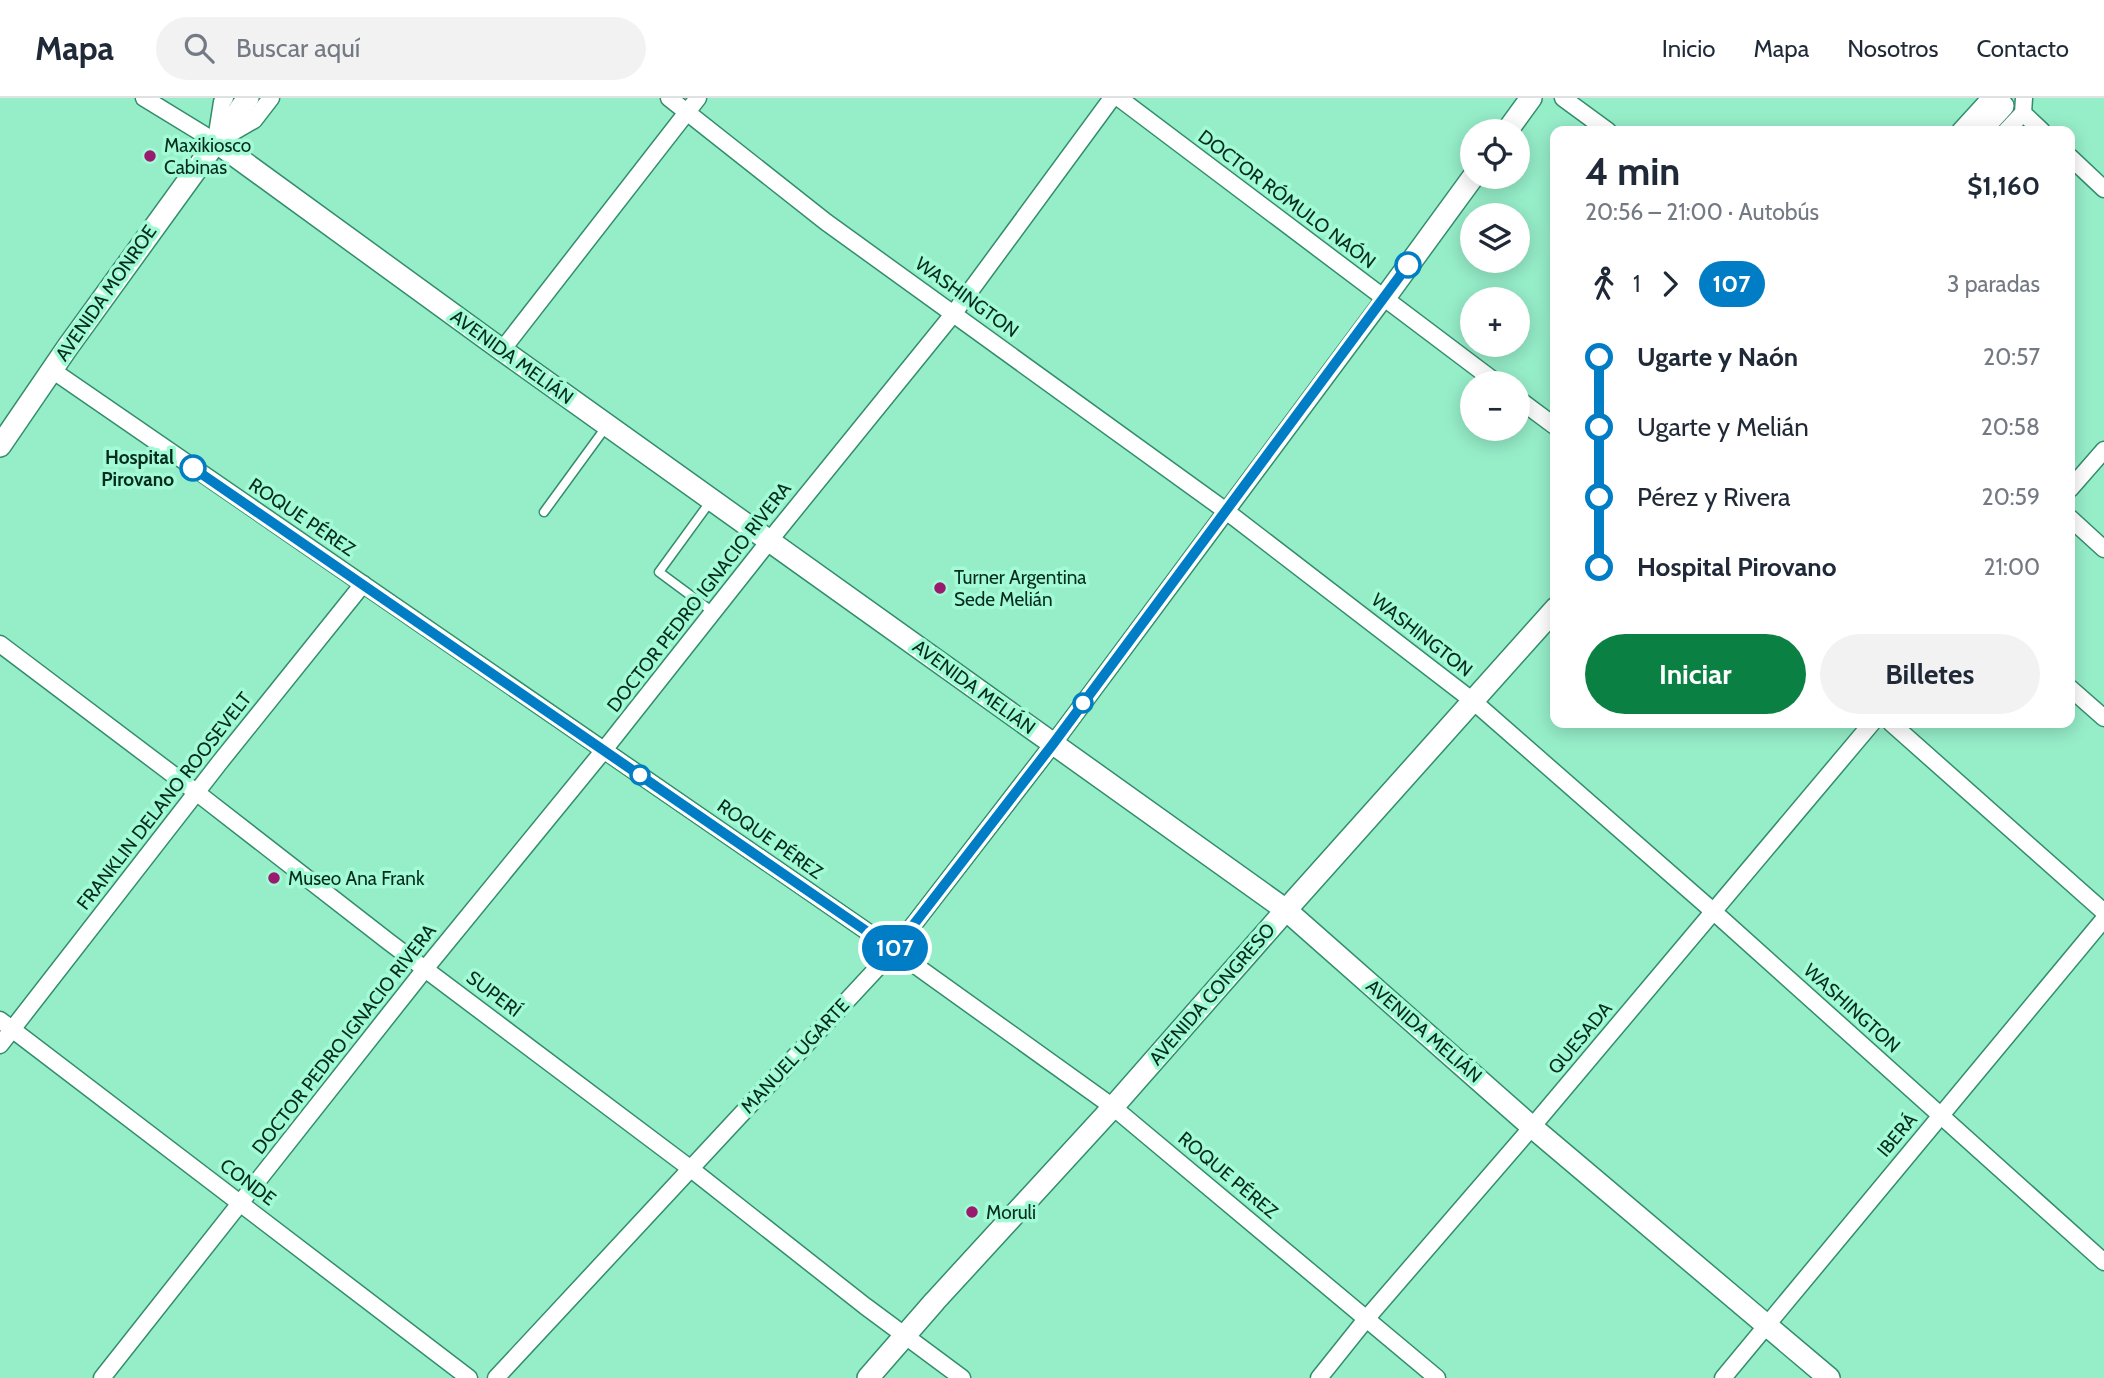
<!DOCTYPE html>
<html lang="es">
<head>
<meta charset="utf-8">
<style>
  body { margin:0; font-family:Cabin,sans-serif; background:#f2f2f3; color:#1f2937; height:100vh; display:flex; flex-direction:column; font-size:26px; white-space:nowrap }
  * { box-sizing:border-box; margin:0 }
  p { font-size:23px; color:#747a83 }
  .icon { flex:none; width:38px; height:38px; fill:none; stroke:currentColor; stroke-width:2; stroke-linecap:round; stroke-linejoin:round }
  .map { position:relative; flex:1; overflow:hidden }
  .details { position:absolute; left:1550px; top:28px; width:525px; height:602px; display:flex; flex-direction:column; background:#fff; border-radius:14px; box-shadow:0 4px 18px #0003 }
  .details>* { flex:none }
  .badge { padding:0 14px; border-radius:23px; font-size:24px; line-height:46px }
  .buttons { position:absolute; left:1460px; top:21px; display:grid; gap:14px }
  .buttons a { display:grid; place-items:center; width:70px; height:70px; border-radius:50%; background:#fff; box-shadow:0 4px 18px #0003; font-size:35px }
  .map>.badge { position:absolute; translate:-50% -50%; box-shadow:0 0 0 4px #fff }
  .legs { display:flex; align-items:center; gap:10px; height:77px; padding:0 35px; font-size:23px }
  .legs p { margin-inline-start:auto }
  .overview { display:flex; align-items:center; justify-content:space-between; height:119px; padding:0 35px }
  h1 { font-size:38px; font-weight:700; line-height:52px }
  .cta { display:flex; gap:14px; margin-top:auto; padding:14px 35px }
  .cta a { flex:1; height:80px; border-radius:42px; background:#0b8043; color:#fff; font-size:28px; font-weight:700; line-height:80px; text-align:center }
  .cta a+a { background:#f2f2f3; color:#1f2937 }
  ul { padding:0 35px; list-style:none }
  li { display:flex; align-items:center; gap:24px; height:70px; font-size:26px }
  li i { display:grid; place-items:center; width:10px; height:100%; margin:0 9px; background:currentColor }
  li i::after { content:''; width:18px; height:18px; margin:-9px; border:5px solid; border-radius:50%; background:#fff }
  li p { margin-inline-start:auto }
  li:first-child i { background:linear-gradient(#0000 50%,currentColor 0) }
  li:last-child i { background:linear-gradient(currentColor 50%,#0000 0) }
  header { display:flex; align-items:center; gap:42px; box-sizing:border-box; height:98px; padding:0 35px; background:#fff; border-bottom:2px solid #e0e1e3 }
  header strong { font-size:33px }
  nav { display:flex; gap:38px; margin-inline-start:auto; font-size:24px }
  .search { width:490px; height:63px; background:#f2f2f3; display:flex; align-items:center; gap:18px; box-sizing:border-box; padding:0 24px; border-radius:38px; color:#747a83; font-size:26px }
  .map>svg:first-child { display:block }
  .lines { fill:none; stroke-linecap:round; stroke-linejoin:round }
  .lane-casing { stroke:#338d6d; stroke-width:11 }
  .street-casing { stroke:#338d6d; stroke-width:19 }
  .secondary-casing { stroke:#338d6d; stroke-width:24 }
  .lane { stroke:#fff; stroke-width:8 }
  .street { stroke:#fff; stroke-width:16 }
  .secondary { stroke:#fff; stroke-width:21 }
  .line-1-casing { stroke:#fff; stroke-width:16 }
  .line-1 { stroke:#007dc5; stroke-width:10 }
  .poi-dot { fill:#9a1a70; stroke:#a3fbd6; stroke-width:2.5 }
  .stop-1-dot { fill:#fff; stroke:#007dc5; stroke-width:3.5 }
  .labels { text-anchor:middle; dominant-baseline:central; stroke-width:7; stroke-linejoin:round; paint-order:stroke }
  .poi-label { font-size:19px; fill:#052c1f; stroke:#a3fbd6; text-anchor:start }
  .street-label { font-size:19px; fill:#052c1f; stroke:#a3fbd6 }
  .stop-label { font-size:19px; font-weight:bold; fill:#052c1f; stroke:#a3fbd6; text-anchor:end }
</style>
</head>
<body>
<header>
<strong>Mapa</strong>
<div class="search"><svg class="icon" aria-label="search" viewBox="0 0 24 24"><circle cx="10" cy="10" r="6"/><path d="M15 15l6 6"/></svg>Buscar aquí</div>
<nav><a>Inicio</a><a>Mapa</a><a>Nosotros</a><a>Contacto</a></nav>
</header>
<div class="map">
<svg width="2104" height="1280" viewBox="0 0 2104 1280">
  <rect width="100%" height="100%" fill="#96eec9"/>
  <g class="lines">
    <g class="lane-casing">
      <g id="lane">
        <polyline points="710,404 659,474 713,514"/>
        <polyline points="544,414 606,329"/>
      </g>
    </g>
    <g class="street-casing">
      <g id="street">
        <polyline points="144,0 216,44"/>
        <polyline points="669,0 826,124 1226,413 1473,603 1714,814 2104,1164"/>
        <polyline points="1119,0 1497,285"/>
        <polyline points="1563,0 1608,33"/>
        <polyline points="2023,15 2042,33"/>
        <polyline points="1960,33 1990,0"/>
        <polyline points="2006,33 2023,15 2024,0"/>
        <polyline points="221,41 254,22 271,0"/>
        <polyline points="216,42 222,4 225,0"/>
        <polyline points="2070,59 2104,91"/>
        <polyline points="502,252 698,0"/>
        <polyline points="52,272 894,852 1113,1009 1437,1280"/>
        <polyline points="1517,300 1556,329"/>
        <polyline points="2070,391 2104,352"/>
        <polyline points="2070,420 2104,451"/>
        <polyline points="0,546 196,694 389,844 691,1071 865,1208 962,1280"/>
        <polyline points="2070,590 2104,620"/>
        <polyline points="1891,625 2104,814"/>
        <polyline points="0,922 469,1280"/>
        <polyline points="0,947 220,664 363,486"/>
        <polyline points="102,1280 425,871 604,652 770,442 954,215 1112,0"/>
        <polyline points="496,1280 894,852 1053,646 1384,201"/>
        <polyline points="1319,1280 1367,1220 1532,1029 1872,625"/>
        <polyline points="1723,1280 2104,821"/>
      </g>
    </g>
    <g class="secondary-casing">
      <g id="secondary">
        <polyline points="1507,33 1531,0"/>
        <polyline points="1980,33 2003,8"/>
        <polyline points="216,44 502,252 1286,812 1532,1029 1829,1280"/>
        <polyline points="1384,201 1473,79"/>
        <polyline points="0,348 67,250 248,0"/>
        <polyline points="868,1280 935,1203 1113,1009 1286,812 1556,510"/>
      </g>
    </g>
    <use href="#lane" class="lane"/>
    <use href="#street" class="street"/>
    <use href="#secondary" class="secondary"/>
  </g>
  <g class="lines">
    <g class="line-1-casing">
      <polyline id="line-1" points="193,370 894,852 1053,646 1408,167"/>
    </g>
    <use href="#line-1" class="line-1"/>
  </g>
  <g class="poi-dot">
    <circle cx="150" cy="58" r="7"/>
    <circle cx="940" cy="490" r="7"/>
    <circle cx="274" cy="780" r="7"/>
    <circle cx="972" cy="1114" r="7"/>
  </g>
  <g class="stop-1-dot">
    <circle cx="1408" cy="167" r="12"/>
    <circle cx="193" cy="370" r="12"/>
    <circle cx="1083" cy="605" r="9"/>
    <circle cx="640" cy="677" r="9"/>
  </g>
  <g class="labels">
    <g class="poi-label">
      <text x="164" y="47">Maxikiosco<tspan x="164" dy="22">Cabinas</tspan></text>
      <text x="954" y="479">Turner Argentina<tspan x="954" dy="22">Sede Melián</tspan></text>
      <text x="288" y="780">Museo Ana Frank</text>
      <text x="986" y="1114">Moruli</text>
    </g>
    <g class="street-label">
      <text transform="translate(1287 101) rotate(37)">DOCTOR RÓMULO NAÓN</text>
      <text transform="translate(106 195) rotate(-55)">AVENIDA MONROE</text>
      <text transform="translate(967 199) rotate(36)">WASHINGTON</text>
      <text transform="translate(512 259) rotate(36)">AVENIDA MELIÁN</text>
      <text transform="translate(302 419) rotate(34)">ROQUE PÉREZ</text>
      <text transform="translate(699 499) rotate(-52)">DOCTOR PEDRO IGNACIO RIVERA</text>
      <text transform="translate(1422 537) rotate(38)">WASHINGTON</text>
      <text transform="translate(974 589) rotate(36)">AVENIDA MELIÁN</text>
      <text transform="translate(164 703) rotate(-52)">FRANKLIN DELANO ROOSEVELT</text>
      <text transform="translate(770 741) rotate(35)">ROQUE PÉREZ</text>
      <text transform="translate(494 896) rotate(37)">SUPERÍ</text>
      <text transform="translate(1212 896) rotate(-49)">AVENIDA CONGRESO</text>
      <text transform="translate(1852 910) rotate(42)">WASHINGTON</text>
      <text transform="translate(1424 933) rotate(41)">AVENIDA MELIÁN</text>
      <text transform="translate(1580 940) rotate(-50)">QUESADA</text>
      <text transform="translate(344 941) rotate(-52)">DOCTOR PEDRO IGNACIO RIVERA</text>
      <text transform="translate(795 958) rotate(-47)">MANUEL UGARTE</text>
      <text transform="translate(1897 1037) rotate(-50)">IBERÁ</text>
      <text transform="translate(1228 1077) rotate(40)">ROQUE PÉREZ</text>
      <text transform="translate(248 1084) rotate(37)">CONDE</text>
    </g>
    <g class="stop-label">
      <text x="174" y="359">Hospital<tspan x="174" dy="22">Pirovano</tspan></text>
    </g>
  </g>
</svg>
<div class="buttons">
<a><svg class="icon" aria-label="locate" viewBox="0 0 24 24"><circle cx="12" cy="12" r="6"/><path d="M12 2v4M12 18v4M2 12h4M18 12h4"/></svg></a>
<a><svg class="icon" aria-label="layers" viewBox="0 0 24 24"><path d="M12 4l9 5-9 5-9-5zM3 14l9 5 9-5"/></svg></a>
<a>+</a>
<a>−</a>
</div>
<b class="badge" style="left:895px;top:850px;background:#007dc5;color:#fff">107</b>
<section class="details">
<div class="overview"><div><h1>4 min</h1><p>20:56 – 21:00 · Autobús</p></div><b>$1,160</b></div>
<div class="legs"><svg class="icon" aria-label="walk" viewBox="0 0 24 24"><circle cx="13" cy="4" r="2"/><path d="M13 8l-2 6 4 7M11 14l-3 7M7 12l3-4h3l4 4"/></svg>1<svg class="icon" aria-label="forward" viewBox="0 0 24 24"><path d="M9 5l7 7-7 7"/></svg><b class="badge" style="background:#007dc5;color:#fff">107</b><p>3 paradas</p></div>
<ul>
<li><i style="color:#007dc5"></i><b>Ugarte y Naón</b><p>20:57</p></li>
<li><i style="color:#007dc5"></i><span>Ugarte y Melián</span><p>20:58</p></li>
<li><i style="color:#007dc5"></i><span>Pérez y Rivera</span><p>20:59</p></li>
<li><i style="color:#007dc5"></i><b>Hospital Pirovano</b><p>21:00</p></li>
</ul>
<div class="cta"><a>Iniciar</a><a>Billetes</a></div>
</section>
</div>
</body>
</html>
